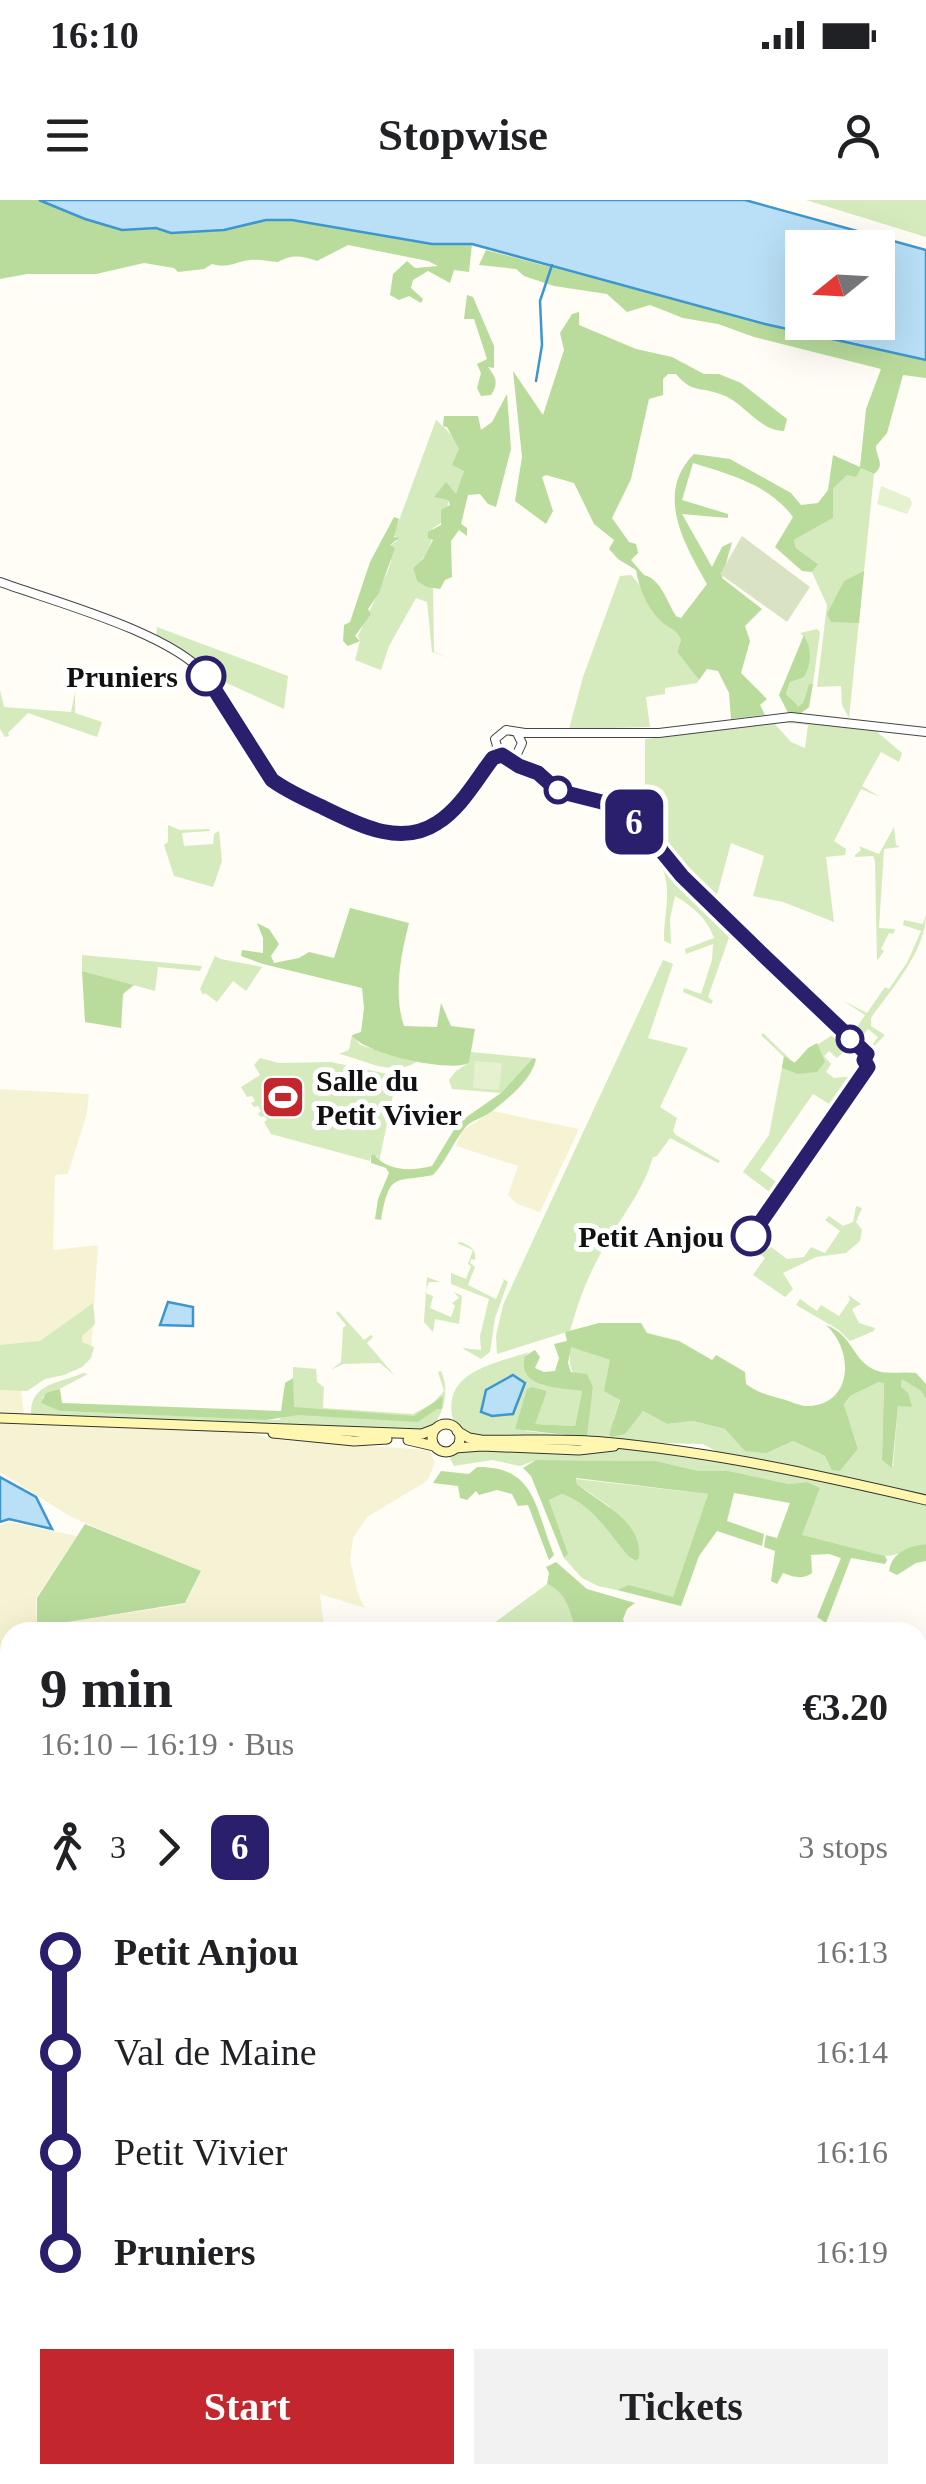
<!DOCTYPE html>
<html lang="en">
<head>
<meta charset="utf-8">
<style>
  body { margin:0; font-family:Georgia,serif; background:#f2f2f2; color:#202124; height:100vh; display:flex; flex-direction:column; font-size:38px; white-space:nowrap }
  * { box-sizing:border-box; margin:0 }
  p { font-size:32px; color:#757577 }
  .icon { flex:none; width:55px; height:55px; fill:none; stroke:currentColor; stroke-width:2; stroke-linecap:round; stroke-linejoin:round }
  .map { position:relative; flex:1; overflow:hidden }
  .details { position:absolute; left:0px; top:1422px; width:928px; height:862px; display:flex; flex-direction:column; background:#fff; border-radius:30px 30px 0 0; box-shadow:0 10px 40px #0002 }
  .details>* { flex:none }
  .badge { padding:0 20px; border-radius:15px; font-size:35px; line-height:65px }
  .needle { width:65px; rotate:252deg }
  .controls { position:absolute; left:785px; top:30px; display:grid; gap:20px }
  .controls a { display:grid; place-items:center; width:110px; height:110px; border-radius:0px; background:#fff; box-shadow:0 10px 40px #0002; font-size:50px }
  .map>.badge { position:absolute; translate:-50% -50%; box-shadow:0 0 0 5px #fff }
  .legs { display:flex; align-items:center; gap:15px; height:110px; padding:0 40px; font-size:32px }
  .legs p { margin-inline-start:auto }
  .summary { display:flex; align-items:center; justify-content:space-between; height:170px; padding:0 40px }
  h1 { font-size:55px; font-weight:700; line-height:75px }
  .button { display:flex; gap:20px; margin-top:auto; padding:20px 40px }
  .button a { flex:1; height:115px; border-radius:0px; background:#c4262e; color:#fff; font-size:40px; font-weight:700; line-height:115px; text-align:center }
  .button a+a { background:#f2f2f2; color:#202124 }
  ul { padding:0 40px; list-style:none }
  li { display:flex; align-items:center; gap:35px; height:100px; font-size:38px }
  li i { display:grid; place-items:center; width:15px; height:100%; margin:0 12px; background:currentColor }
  li i::after { content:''; width:25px; height:25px; margin:-12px; border:8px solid; border-radius:50%; background:#fff }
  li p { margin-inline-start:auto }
  li:first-child i { background:linear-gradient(#0000 50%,currentColor 0) }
  li:last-child i { background:linear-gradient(currentColor 50%,#0000 0) }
  .status { display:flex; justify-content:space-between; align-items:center; height:70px; padding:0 50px; background:#fff; direction:ltr }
  .status svg { height:28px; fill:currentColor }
  header { display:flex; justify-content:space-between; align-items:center; height:130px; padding:0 40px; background:#fff; font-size:45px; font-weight:700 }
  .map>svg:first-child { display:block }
  .farmland { fill:#f6f3d4 }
  .green { fill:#d5ebbd }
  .forest { fill:#b9dc9c }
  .cemetery { fill:#d9e3c4 }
  .pitch { fill:#e6f2cf }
  .water { fill:#b9e0f7; stroke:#3f96cf; stroke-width:2.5; fill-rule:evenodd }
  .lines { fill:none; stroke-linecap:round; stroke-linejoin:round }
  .stream { stroke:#3f96cf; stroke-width:2.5 }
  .tertiary-casing { stroke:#444; stroke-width:10 }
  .secondary-casing { stroke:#333; stroke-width:11 }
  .tertiary { stroke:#fff; stroke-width:8 }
  .secondary { stroke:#fff6b0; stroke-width:9 }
  .line-1-casing { stroke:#fff; stroke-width:22 }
  .line-1 { stroke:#291f6c; stroke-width:15 }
  .stop-1-dot { fill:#fff; stroke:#291f6c; stroke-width:5 }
  .labels { text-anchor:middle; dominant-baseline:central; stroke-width:10; stroke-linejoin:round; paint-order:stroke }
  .stop-label { font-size:30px; font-weight:bold; fill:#111; stroke:#fff; text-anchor:end }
  .poi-label { font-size:30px; font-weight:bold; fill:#111; stroke:#fff; text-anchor:start }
</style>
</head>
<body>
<div class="status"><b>16:10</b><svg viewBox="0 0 49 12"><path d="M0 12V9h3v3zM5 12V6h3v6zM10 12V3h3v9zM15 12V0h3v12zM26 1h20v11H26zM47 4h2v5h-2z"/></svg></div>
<header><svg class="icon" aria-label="menu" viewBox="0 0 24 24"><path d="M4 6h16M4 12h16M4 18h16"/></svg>Stopwise<svg class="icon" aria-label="person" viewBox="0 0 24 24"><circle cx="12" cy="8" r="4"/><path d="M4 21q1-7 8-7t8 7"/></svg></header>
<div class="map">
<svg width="926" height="2284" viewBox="0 0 926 2284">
  <rect width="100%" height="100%" fill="#fffdf5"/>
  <g class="farmland">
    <polygon points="0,889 89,894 87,913 68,974 55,975 53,1050 98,1045 91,1153 21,1190 25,1223 246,1232 280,1240 430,1250 435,1263 427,1281 367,1317 353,1338 350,1360 358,1394 365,1408 320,1394 325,1432 10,1432 10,1785 0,1785 0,1325 9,1322 77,1336 36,1398 37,1427 185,1404 201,1372 71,1317 0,1272"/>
    <polygon points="493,911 579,929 540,1012 517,1004 508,995 518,966 456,946 462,931"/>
    <polygon points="920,1583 926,1591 926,1732 918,1736"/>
    <polygon points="0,1824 10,1841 10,1908 0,1913"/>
    <polygon points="918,1909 926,1911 926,2284 883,2284 882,2275 918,2275"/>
  </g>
  <g class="green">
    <polygon points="806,0 926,0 926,37"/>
    <path d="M436,220c13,11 31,30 28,50 0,7 -6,17 -8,25l-7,-7c-1,15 0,33 -16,40 -1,17 -6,29 -20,40l4,13 9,6 7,-1 1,66 17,6 -19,-6 -5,-50 -11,-4 -27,48 -8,24 -26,-10 5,-19 -2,-5 30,-65 3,-10 -2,-15 8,-5 -3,-7z"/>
    <polygon points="861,268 874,274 849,518 842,505 841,486 817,487 827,405 812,372 817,363 796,348 794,340 833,318 833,289 847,275"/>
    <path d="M631,375c11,10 17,29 27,42 8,9 18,11 23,23l-4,12 22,28 -2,3 -32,5v6l-19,3 4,30 -81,2 14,-52 37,-101z"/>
    <polygon points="157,427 288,476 284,509 222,481 156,436"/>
    <polygon points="817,429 820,432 813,484 809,484 803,503 797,506 786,494 790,482 810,453 806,438 800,433"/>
    <polygon points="0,490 4,507 71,512 75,492 75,513 102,522 97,537 28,513 8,533 9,536 5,537 0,529"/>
    <polygon points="786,519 876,531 902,553 899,562 881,552 862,586 880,597 861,589 834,641 846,649 845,655 826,657 834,722 783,702 753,696 764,656 731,643 715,702 645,625 645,539 773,522 791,542 805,548 808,525 779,522"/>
    <path d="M574,597c58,9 83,54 118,95 12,14 26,25 40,37l-24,68 5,4 -2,3 -28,-12 1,-4 17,6 11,-34 1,-16 -27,10 -1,-5 29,-11c-7,-20 -22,-32 -39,-42l-5,23 1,25 -7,-3c-1,-29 14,-65 -14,-89 -8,-7 -17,-11 -26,-18 -16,-11 -25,-25 -44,-32l-2,3z"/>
    <polygon points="168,625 180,630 209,629 210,631 182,633 184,646 213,644 214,634 219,631 222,661 213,687 174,676 164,645 168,642"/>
    <polygon points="894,627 896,645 900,647 884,649 879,728 895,729 893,734 889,733 881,749 884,751 877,761 875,662 873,656 855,657 855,655 861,650 859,646 879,654"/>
    <path d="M926,714c0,36 -33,73 -55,104v8l14,9 -11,11 -6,2 -2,-2 6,-1 6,-8 -10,-8 -10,12 -6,-6 13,-20 -23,-15 25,13 18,-26 4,2 19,-28 13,-30 -18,-6 1,-5 19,4z"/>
    <polygon points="82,755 202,766 200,771 158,767 155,791 82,771"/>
    <polygon points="215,756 221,759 262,767 246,791 233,781 217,802 205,793 203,795 200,789"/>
    <path d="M663,760l10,4 -25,74 40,10 -28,59 17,11 -4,13 3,4 44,26 -2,2 -48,-25 -13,18 -4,1c-10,35 -33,61 -50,92 -15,26 -25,53 -33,82l-73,23 -1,-18 7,-31z"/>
    <polygon points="763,833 794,863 806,852 834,834 848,847 837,858 829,851 824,856 831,864 826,872 834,878 855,876 834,907 813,894 760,970 778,983 771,993 743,972 769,935 784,857 761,835"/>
    <path d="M352,835l8,10 57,17c-26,15 -52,-2 -78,-8l10,-4z"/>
    <polygon points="471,852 533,858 501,893 452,889 449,880 456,871 469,863"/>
    <polygon points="260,858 279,863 331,862 397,876 379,962 377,956 371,956 370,961 271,934 264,922 267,920 264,916 261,917 258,914 261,911 258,906 254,907 251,903 255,901 252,896 247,897 241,887 260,875 254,865"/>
    <polygon points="856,1006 862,1008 856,1022 862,1030 860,1041 846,1053 816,1057 783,1073 793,1089 785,1097 753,1075 765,1058 751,1048 755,1043 759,1042 769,1049 771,1047 787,1059 804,1057 811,1047 825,1053 840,1031 825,1020 829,1016 843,1026 853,1022"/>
    <path d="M461,1042c10,5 15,6 14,18l-4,-1 -1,4 5,4 -7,18 28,14 8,-19 -3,-3 7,5 -13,36 -5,34 -9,7 -19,-11 19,2 -1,-14 9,-37 -38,-15v-11l15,6 5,-13 -3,-2 5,-14 -16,-7z"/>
    <polygon points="427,1077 440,1082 429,1082 425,1093 433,1096 430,1108 451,1117 455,1106 452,1103 459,1098 454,1092 462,1096 459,1124 435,1119 433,1132 424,1122 424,1121"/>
    <polygon points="848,1095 861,1104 852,1109 859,1123 875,1128 874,1131 850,1141 839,1130 796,1105 800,1099 817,1111 821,1105 839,1116 850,1100"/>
    <polygon points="93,1103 95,1124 82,1136 82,1142 94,1147 91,1158 82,1167 64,1175 45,1179 27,1191 0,1190 0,1145 40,1141"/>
    <polygon points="338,1111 364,1140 371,1135 373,1137 367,1143 395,1176 380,1163 343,1164 331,1170 341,1162 343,1128 346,1125 336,1113"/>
    <path d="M570,1146l40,14 10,39 -11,35 17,-4 17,-19 24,13 26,-3 32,8 42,24 26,-12 32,15 15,15 18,-22 -14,-43 6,-10 29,-14h5l-2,77 11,8 5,-62 13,2 -10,-20 1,-9 19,13 5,8v97l-208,-44 -15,-8 -228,-6 -22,-18c-12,-49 42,-56 76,-68l-4,4 17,29 40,5 -7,36 -41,-2 12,-30 -21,37 59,6 9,-50c-23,-15 -24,-13 -23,-41z"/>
    <path d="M293,1167l23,2 1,13 7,5 -1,21 90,6 20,-11 11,-12 -6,-19 3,-1c9,18 3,46 -12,59l-398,-15c-1,-32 27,-31 52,-42l5,1 -46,24 18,13 219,9 14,-14z"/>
    <path d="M459,1249c59,0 119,-3 178,0 29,2 54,12 83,10l206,43v42c-15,2 -26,12 -41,12l-84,-21 19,-47 -13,-6 -18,2 -60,-13h-30l-43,-10 -120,-1 -16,6 -28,-6 -38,6 -5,-10z"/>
    <path d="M576,1279l132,15 -35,104 -44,-12 -12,4 -19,-4 -16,-8 -18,-20 3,-4 -18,-54 13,-6c30,10 47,40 67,63l6,4 -26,-55 -32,-22z"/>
    <path d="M547,1384c22,10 22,29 30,48h-95z"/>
  </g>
  <g class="forest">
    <path d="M0,0h39l46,19 37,11 34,-2 15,5 53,-3 42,-10h26l140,24h40l-3,28 -15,-2 -4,13 -22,-12 -15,9 -2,8 12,11 -2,4 -12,-7 -10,4 -9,-5 3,-21 14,-13 8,7 23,-2 -10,-5 -80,-16 -31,16c-16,-5 -24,-7 -39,1 -11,-1 -22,-4 -34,-1 -12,3 -19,7 -32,3l-8,5 -26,3 -4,-4 -30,-5 -48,11h-69l-27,5z"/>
    <path d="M486,50l279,74 161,36v18l-23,-3 -16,58 -11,13c0,12 10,18 -2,28l-13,-6 -5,9 -9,-2 -14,14v29l-39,22 2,8 22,16 -6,8 -10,-1 -27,-24 18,-30c-25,-33 -62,-42 -100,-54l-11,37 46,14v4l-46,-4 30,53 10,-20 10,-5 -10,36 40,31 -17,17 5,15 -9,32 26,26 -7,6 5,10 -34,4 -2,-26 -11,-22 -11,-2 -8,11 -22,-28 4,-12c-5,-11 -9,-10 -18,-17 -15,-13 -24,-34 -27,-53l-18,-11 -9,-10 5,-9 -20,-16 -20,-41 -28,-8 -4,2 11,34 -7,13 -31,-23 7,-44 -9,-86 30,44 21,-65 -4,-17 12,-19 7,-2v13l57,24 36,8 32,17h15l22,9 46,36 -3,12c-27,-1 -39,-29 -64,-37 -21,-8 -27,0 -44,-20h-8l-5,5v16l-14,4 -18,80 -19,39 17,24 7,2 2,9 -7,7 13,15c17,4 23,27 32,41l5,2 26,-34c-22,-39 -53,-90 -13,-130l36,5 61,34 10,12 17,-2 10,-13 5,-35 27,12 6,-58 15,-40 -127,-32 -36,-13 -35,-6 -33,-13 -23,7 -20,-18 -53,-8 -30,-10 -8,-7 -37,-4z"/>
    <path d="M467,95l6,2 21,49v22l-6,-1c8,11 11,16 3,28l-10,1 -4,-8 4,-15 -4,-9 10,-5 -13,-40h-10z"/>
    <polygon points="507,194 511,249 496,307 488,304 480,294 468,295 461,324 467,328 467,336 459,330 451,341 452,377 445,380 440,389 426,387 417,381 413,368 423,359 433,340 428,338 428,332 441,325 441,310 450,305 448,300 434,297 446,282 456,294 464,271 452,265 459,249 447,227 443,226 444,216 478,216 481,230 492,222"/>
    <polygon points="394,317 399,319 394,337 399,338 390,345 395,348 379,393 368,409 371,414 355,436 360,441 348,446 343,441 344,425 350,422 370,362"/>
    <polygon points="864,371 859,423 831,422 827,414 844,381"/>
    <path d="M804,435c8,14 8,27 0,42l-14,5 -4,12 12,12 5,-3 6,-19h4l-4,23 -9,7 -12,-1 -9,-18z"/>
    <path d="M350,708l59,15c-8,31 -16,71 -5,103l33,1 4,-24 10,23 24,3 -6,34c-20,10 -107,-10 -117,-28l9,-3 3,-24 -2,-20 -99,-24 -22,-8 1,-6 21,3v-15l-6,-15 12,6 10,15 -8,12 3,7 25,-5 10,-6 25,6z"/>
    <polygon points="82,771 134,785 123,794 121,828 85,822"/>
    <polygon points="817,843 825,862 817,872 798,874 782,868 784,856 795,863 808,848"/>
    <path d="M533,858l3,1c-4,21 -30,41 -45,53 -9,7 -21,8 -27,17 -12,15 -17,31 -31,46 -39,8 -43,-4 -52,45l-6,-1 3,-20 11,-26 -3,-5 -15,-5v-7l3,-2c13,18 38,17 58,12l26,-43 43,-30z"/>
    <path d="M599,1123h42l6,10 32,8 33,19 4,-5 29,17 1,12c12,9 21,11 36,15 7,2 16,6 23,7 48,1 50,-55 21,-81 27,10 26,35 49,45 11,5 27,1 41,3l10,11v15l-5,-8 -19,-12 -1,8 7,6 4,14 -14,-1 -6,62 -10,-8 2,-77 -5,-1 -29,14 -6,9 14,44 -18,22 -8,-1 -7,-14 -32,-15 -26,12 -22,-2 -20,-22 -32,-8 -26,3 -24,-13 -18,23 -14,3 -2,-3 11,-34 -16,-9 6,-31 -39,-13 -3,16 3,9 16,2 6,13 -6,48 -3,2 -69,-8 12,-40 5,-2 14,4v3l-11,30 40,2 7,-35c-23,-4 -66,-2 -57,-35l10,-6 5,7 -5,11 9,4 11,-1 4,-13 -5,-14 13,-3 -2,-9z"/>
    <polygon points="293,1178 294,1207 414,1216 443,1196 442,1209 437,1209 418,1222 298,1215 266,1220 60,1211 41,1203 46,1193 60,1189 62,1203 281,1211 285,1183"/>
    <path d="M536,1260l120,1 43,10h30l60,13 18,-2 13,6 -18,47 83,21 2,4 -2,4 -34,-6 -25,65 -9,-6 24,-59 -12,-4 -18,1 1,18c-10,7 -18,4 -29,0l-6,11 -6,-3 4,-30 -11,-4 2,-12 11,3 13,-35 -56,-10 -7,28 37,13 -2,12 -45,-15 -18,25 -18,50 -64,-16 12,-5 44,12 35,-103 -132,-16 1,6c24,20 66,37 62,74l-3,3 -7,-4c-20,-23 -37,-53 -67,-63l-13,6 19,54 -4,4 -33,-82 -8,-8z"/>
    <path d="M477,1267c60,-1 58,43 77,88l-5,5 -21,-55 -10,1 -6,-12 -15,-4 -18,5 -3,-4 -9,9 -7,-2 -2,-12 -25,-3 8,-12 28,3z"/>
    <polygon points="85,1324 201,1371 185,1403 37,1427 37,1398"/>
    <path d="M926,1344v17l-10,2 -19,12 -8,-4c3,-19 20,-25 37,-27z"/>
    <path d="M556,1362l31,27 48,14 -8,6 -4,10 4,13h-50c-8,-19 -8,-38 -30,-48l2,-11 -3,-6z"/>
    <path d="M918,1795c8,27 8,68 0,95z"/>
    <polygon points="10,1908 10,2072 0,2070 0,1913"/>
    <polygon points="10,2122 10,2272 0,2267 0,2180"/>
    <polygon points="103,2275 714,2275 715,2284 108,2284"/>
  </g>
  <polygon class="cemetery" points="742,336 810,387 787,422 720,374"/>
  <g class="pitch">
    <polygon points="881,286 910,298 912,304 907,314 877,304"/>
    <polygon points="475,861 502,863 499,890 473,888"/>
  </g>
  <g class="water">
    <path d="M39,0h706l181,50v110l-161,-36 -293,-80h-40l-140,-24h-26l-42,10 -53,3 -15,-5 -34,2 -37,-11zM802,48h76v74h-76z"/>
    <polygon points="168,1102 193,1107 193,1126 160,1125"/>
    <polygon points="513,1175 525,1183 513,1214 492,1216 481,1212 486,1190"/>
    <polygon points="0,1277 36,1297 52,1329 9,1319 0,1322"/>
  </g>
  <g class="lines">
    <g class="stream">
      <polyline points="536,181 542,145 540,101 552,65"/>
      <polyline points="0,1789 10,1789"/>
    </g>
    <g class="tertiary-casing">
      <g id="tertiary">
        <path d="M0,382c55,20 168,50 205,92 28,32 42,73 67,106 15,11 31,18 48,26 36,17 79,42 118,17 23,-15 38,-43 55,-65l3,-9"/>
        <polyline points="517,533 522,543 517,554 509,557 499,553 495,539 506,530 525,533 659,533 791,517 926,532"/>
        <polyline points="918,1742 926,1738"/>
        <polyline points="886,2275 887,2284"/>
      </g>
    </g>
    <g class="secondary-casing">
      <g id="secondary">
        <polyline points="0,1218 422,1234 435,1229"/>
        <circle cx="446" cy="1238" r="14"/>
        <path d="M457,1231l12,7 12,2c41,1 82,-2 122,2 110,10 216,33 323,58"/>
        <polyline points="273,1233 354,1241 387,1239"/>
        <polyline points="408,1240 434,1246"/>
        <polyline points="455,1248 482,1246 579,1250 614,1246"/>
      </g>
    </g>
    <use href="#tertiary" class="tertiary"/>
    <use href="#secondary" class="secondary"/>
  </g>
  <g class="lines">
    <g class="line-1-casing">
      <path id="line-1" d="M206,476l66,104c15,11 31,18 48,26 36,17 79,42 117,17 24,-15 39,-43 56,-65l9,-3 17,11 19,7 20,18 44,11 22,11 22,19 36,44 78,76 107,102 -3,6 4,7 -117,169"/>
    </g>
    <use href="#line-1" class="line-1"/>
  </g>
  <defs>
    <g id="stadium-square" transform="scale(2.25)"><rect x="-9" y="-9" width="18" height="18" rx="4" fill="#c4262e" stroke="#fff"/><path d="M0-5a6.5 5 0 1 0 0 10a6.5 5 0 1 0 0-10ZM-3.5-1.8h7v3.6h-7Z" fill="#fff"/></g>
  </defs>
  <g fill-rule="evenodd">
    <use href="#stadium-square" x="283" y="897"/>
  </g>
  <g class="stop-1-dot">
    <circle cx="206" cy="476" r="18"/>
    <circle cx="558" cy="590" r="12"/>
    <circle cx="850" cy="839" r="12"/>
    <circle cx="751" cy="1036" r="18"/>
  </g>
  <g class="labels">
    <g class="stop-label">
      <text x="178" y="476">Pruniers</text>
      <text x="724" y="1036">Petit Anjou</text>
    </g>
    <g class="poi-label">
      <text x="316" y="880">Salle du<tspan x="316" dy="34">Petit Vivier</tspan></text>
    </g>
  </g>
</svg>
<div class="controls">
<a><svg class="needle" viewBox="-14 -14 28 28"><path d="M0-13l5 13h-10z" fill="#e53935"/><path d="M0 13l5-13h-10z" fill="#757577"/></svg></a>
</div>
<b class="badge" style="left:634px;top:622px;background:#291f6c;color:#fff">6</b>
<section class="details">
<div class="summary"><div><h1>9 min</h1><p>16:10 – 16:19 · Bus</p></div><b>€3.20</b></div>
<div class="legs"><svg class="icon" aria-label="walk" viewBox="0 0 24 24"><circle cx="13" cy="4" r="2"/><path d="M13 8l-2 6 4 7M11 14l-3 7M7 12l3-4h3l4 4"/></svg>3<svg class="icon" aria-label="forward" viewBox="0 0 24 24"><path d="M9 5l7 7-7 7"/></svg><b class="badge" style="background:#291f6c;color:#fff">6</b><p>3 stops</p></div>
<ul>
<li><i style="color:#291f6c"></i><b>Petit Anjou</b><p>16:13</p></li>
<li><i style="color:#291f6c"></i><span>Val de Maine</span><p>16:14</p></li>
<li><i style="color:#291f6c"></i><span>Petit Vivier</span><p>16:16</p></li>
<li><i style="color:#291f6c"></i><b>Pruniers</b><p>16:19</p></li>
</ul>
<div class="button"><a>Start</a><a>Tickets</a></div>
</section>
</div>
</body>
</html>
